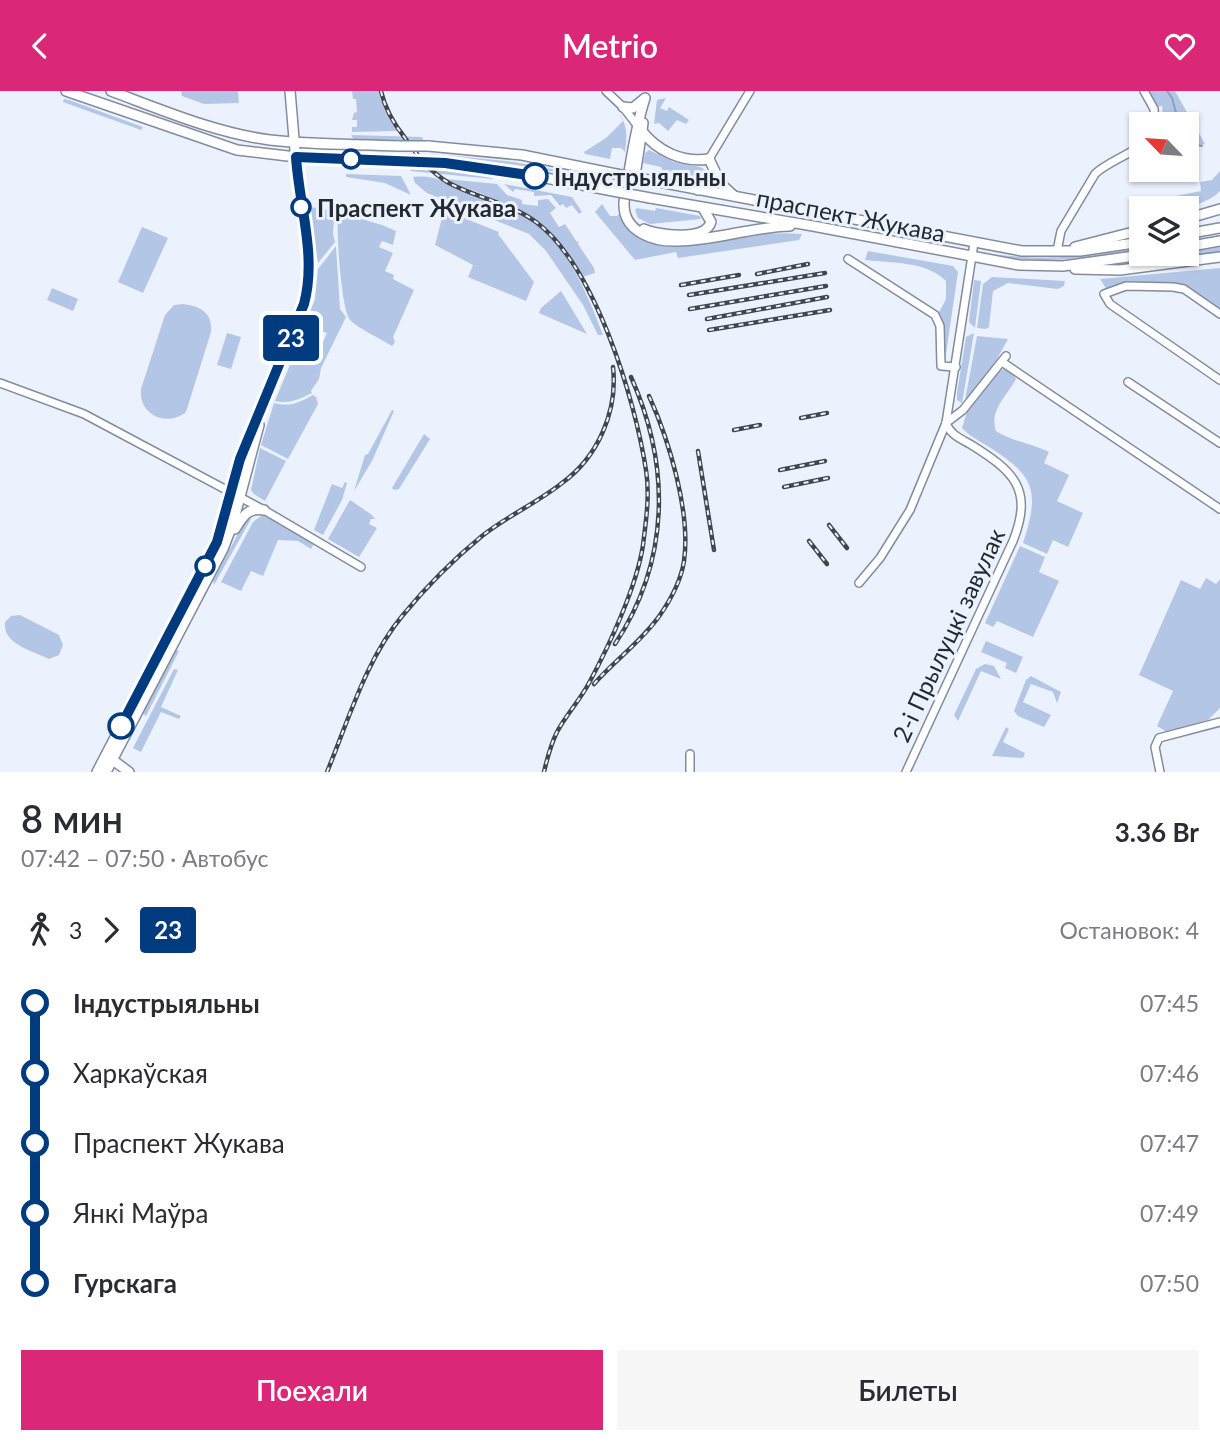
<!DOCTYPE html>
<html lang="ru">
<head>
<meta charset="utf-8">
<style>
  body { margin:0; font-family:Lato,sans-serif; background:#f7f7f7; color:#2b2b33; height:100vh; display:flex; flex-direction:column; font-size:26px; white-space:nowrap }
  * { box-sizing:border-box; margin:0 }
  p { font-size:23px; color:#7c7c81 }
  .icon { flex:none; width:38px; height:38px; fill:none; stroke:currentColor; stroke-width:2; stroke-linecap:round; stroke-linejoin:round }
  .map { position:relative; height:681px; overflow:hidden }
  .details { display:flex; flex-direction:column; background:#fff; flex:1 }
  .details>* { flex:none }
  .badge { padding:0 14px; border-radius:5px; font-size:24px; line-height:46px }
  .needle { width:46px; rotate:295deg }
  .buttons { position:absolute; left:1129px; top:21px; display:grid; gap:14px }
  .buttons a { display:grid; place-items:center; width:70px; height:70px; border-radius:0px; background:#fff; box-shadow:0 2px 5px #0004; font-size:35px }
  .map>.badge { position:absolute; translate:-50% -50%; box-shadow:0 0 0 4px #fff }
  .legs { display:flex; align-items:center; gap:10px; height:77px; padding:0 21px; font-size:23px }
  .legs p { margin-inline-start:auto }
  .head { display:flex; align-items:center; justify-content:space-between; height:119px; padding:0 21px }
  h1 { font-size:38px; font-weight:600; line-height:52px }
  .action { display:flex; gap:14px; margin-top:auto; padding:14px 21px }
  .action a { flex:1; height:80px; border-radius:0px; background:#db2777; color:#fff; font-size:28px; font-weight:600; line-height:80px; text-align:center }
  .action a+a { background:#f7f7f7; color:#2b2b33 }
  ul { padding:0 21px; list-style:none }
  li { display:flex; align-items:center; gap:24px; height:70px; font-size:26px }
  li i { display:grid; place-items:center; width:10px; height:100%; margin:0 9px; background:currentColor }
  li i::after { content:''; width:18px; height:18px; margin:-9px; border:5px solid; border-radius:50%; background:#fff }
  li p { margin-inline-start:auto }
  li:first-child i { background:linear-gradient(#0000 50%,currentColor 0) }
  li:last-child i { background:linear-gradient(currentColor 50%,#0000 0) }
  header { display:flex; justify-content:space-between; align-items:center; height:91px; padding:0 21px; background:#db2777; color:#fff; font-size:32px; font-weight:600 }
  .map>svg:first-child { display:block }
  .green { fill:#b3c6e5 }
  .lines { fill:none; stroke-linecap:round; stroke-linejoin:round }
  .stream { stroke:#8d9fbf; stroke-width:2 }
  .minor-casing { stroke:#828c9e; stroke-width:10 }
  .major-casing { stroke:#828c9e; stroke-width:12 }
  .minor { stroke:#fff; stroke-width:7 }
  .major { stroke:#fff; stroke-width:9 }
  .rail-casing { stroke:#41454d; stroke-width:4.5 }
  .rail { stroke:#ebf2fe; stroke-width:2; stroke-dasharray:5; stroke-linecap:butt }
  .major-bridge-casing { stroke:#828c9e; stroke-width:12; stroke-linecap:butt }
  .major-bridge { stroke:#fff; stroke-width:9 }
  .line-1-casing { stroke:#fff; stroke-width:16 }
  .line-1 { stroke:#003b80; stroke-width:10 }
  .stop-1-dot { fill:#fff; stroke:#003b80; stroke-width:3.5 }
  .labels { text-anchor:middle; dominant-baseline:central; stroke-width:6; stroke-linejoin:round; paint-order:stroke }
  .stop-label { font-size:24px; font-weight:bold; fill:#252930; stroke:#ebf2fe; text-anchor:start }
  .street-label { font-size:24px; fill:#252930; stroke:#ebf2fe }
</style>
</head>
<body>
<header><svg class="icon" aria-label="back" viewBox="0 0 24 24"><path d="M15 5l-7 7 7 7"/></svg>Metrio<svg class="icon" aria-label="heart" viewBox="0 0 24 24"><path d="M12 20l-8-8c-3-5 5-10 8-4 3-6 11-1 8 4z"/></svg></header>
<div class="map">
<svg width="1220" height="681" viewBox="0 0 1220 681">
  <rect width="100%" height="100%" fill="#ebf2fe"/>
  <g class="green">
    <polygon points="181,0 238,0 239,12 204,13 182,5"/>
    <polygon points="352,0 379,0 381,9 398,40 352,41 352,36 357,36 357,29 352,29 354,22 357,21 356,8 353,8"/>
    <polygon points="1149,0 1175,0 1205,53 1187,58 1186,33 1164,33 1162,15 1157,16"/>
    <polygon points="666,7 660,17 667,20 669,16 689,29 686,33 677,29 668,40 659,32 654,33 657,9"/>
    <polygon points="64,8 69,9 143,36 141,39 63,11"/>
    <path d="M619,22c9,13 8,24 6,39l-4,-4h-9l-2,11 -25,-5 -1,-2 22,-14 17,-17z"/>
    <polygon points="351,44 422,46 424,50 354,49"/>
    <polygon points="310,59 447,64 514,71 625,92 624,95 535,77 446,66 310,62"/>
    <polygon points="649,59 674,71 700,76 707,80 708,85 704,87 663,80 661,76 643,72 645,62"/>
    <polygon points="417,76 489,83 493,88 410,80 412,77"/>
    <path d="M1220,80v20c-15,15 -37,17 -58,17l-1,-2 15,-6v-4l25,-5 -1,-9 12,-2z"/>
    <polygon points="346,83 401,85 411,104 385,92 346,86"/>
    <path d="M413,86c26,-3 37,9 60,18 17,7 34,13 50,21 42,22 64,77 80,119h-5l-15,-30 -37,-54 -17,-17 -102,-41 -12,-10z"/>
    <path d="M446,88l51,5 10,11 15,5v4l16,2v-6l10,-1 8,9 -6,5 9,14 6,-3 12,18 2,-1 -1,3 16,24 1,5 -13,4c-25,-43 -50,-62 -95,-81 -14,-6 -28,-10 -41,-17z"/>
    <polygon points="504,93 572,106 582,121 579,123 572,114 566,117 563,113 560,115 551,104 534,105 534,101 515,98 513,101"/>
    <path d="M602,113l8,12h7l5,-5c6,13 10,22 23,29 26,14 59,2 86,-2 23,-4 47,-6 71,-4l-3,6 -121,18 -2,-6 -41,8 -40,-48z"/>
    <polygon points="310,116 335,120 333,142 335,151 318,172"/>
    <polygon points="637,117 655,120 656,117 700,125 701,128 650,133 638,127 635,119"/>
    <polygon points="444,119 499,141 498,143 534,191 526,210 468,186 473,174 435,154"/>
    <path d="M338,121l44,13 14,6 -3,14 -11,-4 -3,6 14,6 -8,18 9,4 -1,4 21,11 -21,47 2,5 -3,4c-11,-7 -33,-17 -42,-26 -9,-10 -14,-92 -12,-108z"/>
    <polygon points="142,136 168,147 143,202 118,191"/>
    <path d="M336,155l4,63 6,8 -25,51 -2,11 -8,12 1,2c-13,6 -21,11 -37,8l24,-58 20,8 8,-18 -22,-8 10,-26 3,-30z"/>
    <path d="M1141,156v3c-57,9 -102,15 -160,4l2,-1c59,8 99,5 158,-6z"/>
    <polygon points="1220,156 1220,163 1106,177 1100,175"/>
    <path d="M868,160l85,15 5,6 -13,89 -3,-1v-39l-5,-5 9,-17v-18c-19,-20 -56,-18 -81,-21z"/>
    <polygon points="1220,177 1220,219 1202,209 1186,195 1129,190 1107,199 1100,188"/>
    <polygon points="992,186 1065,190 1064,195 1058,198 1008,192 993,200 989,236 986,238 977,237 983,193"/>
    <polygon points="974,189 981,190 975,237 969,231"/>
    <polygon points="52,197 78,208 73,220 47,209"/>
    <polygon points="561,200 587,243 539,222 541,217"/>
    <path d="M183,213c17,2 30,9 28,28l-25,80c-20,16 -48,2 -45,-23l24,-74 9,-10z"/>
    <polygon points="227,242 241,246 231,278 217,274"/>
    <polygon points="974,242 962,312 957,309 957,302 966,246"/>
    <polygon points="977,245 1008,248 992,277 965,309"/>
    <path d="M1003,278l10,4 3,6c-9,17 -27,31 -20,52 17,11 34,12 53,21l-5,11 25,12 -12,26 26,12 -15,34 -15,-7 -6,14 -24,-11c17,-52 12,-67 -34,-96 -9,-6 -20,-11 -27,-19l5,-16 30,-39z"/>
    <path d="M313,304l3,2 2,7 -30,55 -27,-14 13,-42c16,4 25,0 39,-8z"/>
    <polygon points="392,319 394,320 372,370 354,400 365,364 368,363"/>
    <polygon points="424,343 430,348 399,398 394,399 392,397"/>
    <polygon points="260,357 286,370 265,410 254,403 251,399"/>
    <polygon points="345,391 347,392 342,409 323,444 314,439 332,393 342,397"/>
    <polygon points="350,409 372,424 375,428 371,428 369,433 377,437 359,466 328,448"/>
    <polygon points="264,423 269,423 314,452 311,458 298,450 278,449 263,485 251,480 241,500 221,491 253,431"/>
    <polygon points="248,424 251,428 214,494 213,489"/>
    <polygon points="1020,455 1045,466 1039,481 1059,490 1033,546 997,530 993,536 985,532"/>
    <polygon points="1206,487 1216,493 1220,488 1220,617 1208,629 1167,641 1157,635 1173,600 1139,584 1181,489 1200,498"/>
    <path d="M20,524l39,20 4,10 -4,10 -10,4c-16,-8 -47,-15 -44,-37l6,-6z"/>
    <polygon points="986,550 1023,566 1016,582 1005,577 1007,572 981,561"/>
    <polygon points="177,559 179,560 146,625 142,622 174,561"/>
    <polygon points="985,573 994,575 1001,588 981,580 958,630 954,624 976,578"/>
    <polygon points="174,578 178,579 161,616 181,625 179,628 161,621 141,661 133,657"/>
    <polygon points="1031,585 1061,601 1057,612 1053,601 1031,593 1023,611 1051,624 1044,636 1018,625 1014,620 1026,589"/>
    <polygon points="1006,636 1009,638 1003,651 1025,662 1023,667 992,665"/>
  </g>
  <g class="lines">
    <g class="stream">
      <polyline points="1167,0 1172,7 1179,33"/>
      <polyline points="1186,46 1196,54 1202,55"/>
    </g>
    <g class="minor-casing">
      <g id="minor">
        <polyline points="606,0 623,16 637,34"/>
        <polyline points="1144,0 1154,18 1155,33"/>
        <polyline points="709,68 750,0"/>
        <path d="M1057,160l4,-20 34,-57c8,-9 34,-20 46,-28"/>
        <polyline points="848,168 935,224 940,235 941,275 956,276"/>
        <polyline points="1220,223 1184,198 1173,196 1126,195 1104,203 1110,213 1220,289"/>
        <polyline points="1002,271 1220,418"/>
        <polyline points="1128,291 1220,352"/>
        <polyline points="0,292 84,323 264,419 361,476"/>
        <polyline points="946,332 963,319 1006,265"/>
        <polyline points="859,492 880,467 910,419 946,332 974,152"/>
        <polyline points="690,663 690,681"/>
        <path d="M906,681l107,-231c21,-53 0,-70 -43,-97 -11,-6 -20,-10 -24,-21"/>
        <polyline points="1160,681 1155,656 1159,647 1220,631"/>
      </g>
    </g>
    <g class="major-casing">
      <g id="major">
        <polyline points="66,0 237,59 296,66 413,70"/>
        <path d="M111,0c51,19 105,42 159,49 43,5 87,4 129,6"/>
        <path d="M645,7c-7,22 -11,44 -15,68 -2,12 -5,25 -6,37 -1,29 30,39 54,38 38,-1 74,-14 112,-15"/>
        <polyline points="623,16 633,17 644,8"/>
        <path d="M641,39c16,21 41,33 68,29l12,25 12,11"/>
        <polyline points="428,55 522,64 616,83"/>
        <polyline points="445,72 520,82 613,100"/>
        <polyline points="654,90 1022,160 1080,160 1141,151"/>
        <polyline points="634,91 643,32"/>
        <path d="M698,99c10,-4 16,-9 16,-20"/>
        <polyline points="650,107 813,135 1019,174 1063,175 1149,163"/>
        <polyline points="1186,128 1220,118"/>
        <path d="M644,138c16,7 61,12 67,-7l-8,-14"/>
        <polyline points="1186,143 1220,137"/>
        <polyline points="1075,156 1141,139"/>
        <polyline points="1186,156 1220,150"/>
        <polyline points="1075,178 1120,179 1220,166"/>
        <path d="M235,438c8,-13 13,-22 29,-19"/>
        <polyline points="110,667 129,681"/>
        <path d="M97,681l120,-230 23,-83 65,-155c9,-38 -1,-76 -6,-115 -4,-32 -6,-65 -9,-98"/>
        <polyline points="106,681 223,458 233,432 259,334"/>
      </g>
    </g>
    <use href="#minor" class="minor"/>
    <use href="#major" class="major"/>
    <g class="rail-casing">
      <g id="rail">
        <path d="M381,0c4,18 13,33 24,47 12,17 25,34 44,45 28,15 61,20 87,39 59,44 99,177 110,248 4,25 0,51 -3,75 -6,41 -34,101 -54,138 -9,17 -23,32 -32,49 -6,12 -10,27 -13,40"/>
        <polyline points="757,183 808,173"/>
        <polyline points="681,194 739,184"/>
        <polyline points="689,204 825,182"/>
        <polyline points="690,218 826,195"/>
        <polyline points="707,228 827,206"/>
        <polyline points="709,239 830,219"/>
        <polyline points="801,327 827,322"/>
        <polyline points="734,339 760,334"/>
        <polyline points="698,360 714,459"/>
        <polyline points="780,379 825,370"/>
        <polyline points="784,396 828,387"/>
        <polyline points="829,434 847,457"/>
        <polyline points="809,450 827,473"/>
        <path d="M615,553c55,-83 56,-178 16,-267"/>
        <path d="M594,593c21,-24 48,-43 66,-69 11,-16 21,-34 24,-54 7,-48 -15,-121 -35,-165"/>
        <path d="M327,681c22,-53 39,-113 76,-157 23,-28 51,-56 79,-79 25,-20 55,-33 80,-53 36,-26 56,-72 51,-116"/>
      </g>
    </g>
    <use href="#rail" class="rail"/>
    <g class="major-bridge-casing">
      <g id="major-bridge">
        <polyline points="399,55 428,55"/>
        <polyline points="413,70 445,72"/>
        <polyline points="616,83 654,90"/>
        <polyline points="613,100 650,107"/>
      </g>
    </g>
    <use href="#major-bridge" class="major-bridge"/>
  </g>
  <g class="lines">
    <g class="line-1-casing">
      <path id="line-1" d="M121,635l96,-184 23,-83 64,-155c13,-48 -5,-99 -8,-147l149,6 90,13"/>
    </g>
    <use href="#line-1" class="line-1"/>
  </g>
  <g class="stop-1-dot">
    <circle cx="351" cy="68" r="9"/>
    <circle cx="535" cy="85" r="12"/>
    <circle cx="301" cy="116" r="9"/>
    <circle cx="205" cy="475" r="9"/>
    <circle cx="121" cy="635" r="12"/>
  </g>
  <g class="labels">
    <g class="stop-label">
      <text x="554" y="85">Індустрыяльны</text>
      <text x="317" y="116">Праспект Жукава</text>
    </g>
    <g class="street-label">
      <text transform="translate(851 124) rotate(11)">праспект Жукава</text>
      <text transform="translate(948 544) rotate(-65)">2-і Прылуцкі завулак</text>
    </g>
  </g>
</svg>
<div class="buttons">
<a><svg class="needle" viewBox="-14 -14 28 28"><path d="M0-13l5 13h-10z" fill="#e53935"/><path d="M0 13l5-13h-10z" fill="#7c7c81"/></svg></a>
<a><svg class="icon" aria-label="layers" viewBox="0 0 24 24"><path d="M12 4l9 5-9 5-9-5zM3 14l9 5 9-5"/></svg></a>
</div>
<b class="badge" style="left:291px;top:247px;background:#003b80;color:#fff">23</b>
</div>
<section class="details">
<div class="head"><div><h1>8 мин</h1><p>07:42 – 07:50 · Автобус</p></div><b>3.36 Br</b></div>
<div class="legs"><svg class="icon" aria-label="walk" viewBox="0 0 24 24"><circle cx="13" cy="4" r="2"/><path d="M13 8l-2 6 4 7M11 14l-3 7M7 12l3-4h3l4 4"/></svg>3<svg class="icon" aria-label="forward" viewBox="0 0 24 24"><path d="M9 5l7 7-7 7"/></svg><b class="badge" style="background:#003b80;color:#fff">23</b><p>Остановок: 4</p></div>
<ul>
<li><i style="color:#003b80"></i><b>Індустрыяльны</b><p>07:45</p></li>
<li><i style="color:#003b80"></i><span>Харкаўская</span><p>07:46</p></li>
<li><i style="color:#003b80"></i><span>Праспект Жукава</span><p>07:47</p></li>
<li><i style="color:#003b80"></i><span>Янкі Маўра</span><p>07:49</p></li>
<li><i style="color:#003b80"></i><b>Гурскага</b><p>07:50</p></li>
</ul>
<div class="action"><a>Поехали</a><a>Билеты</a></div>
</section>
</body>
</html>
